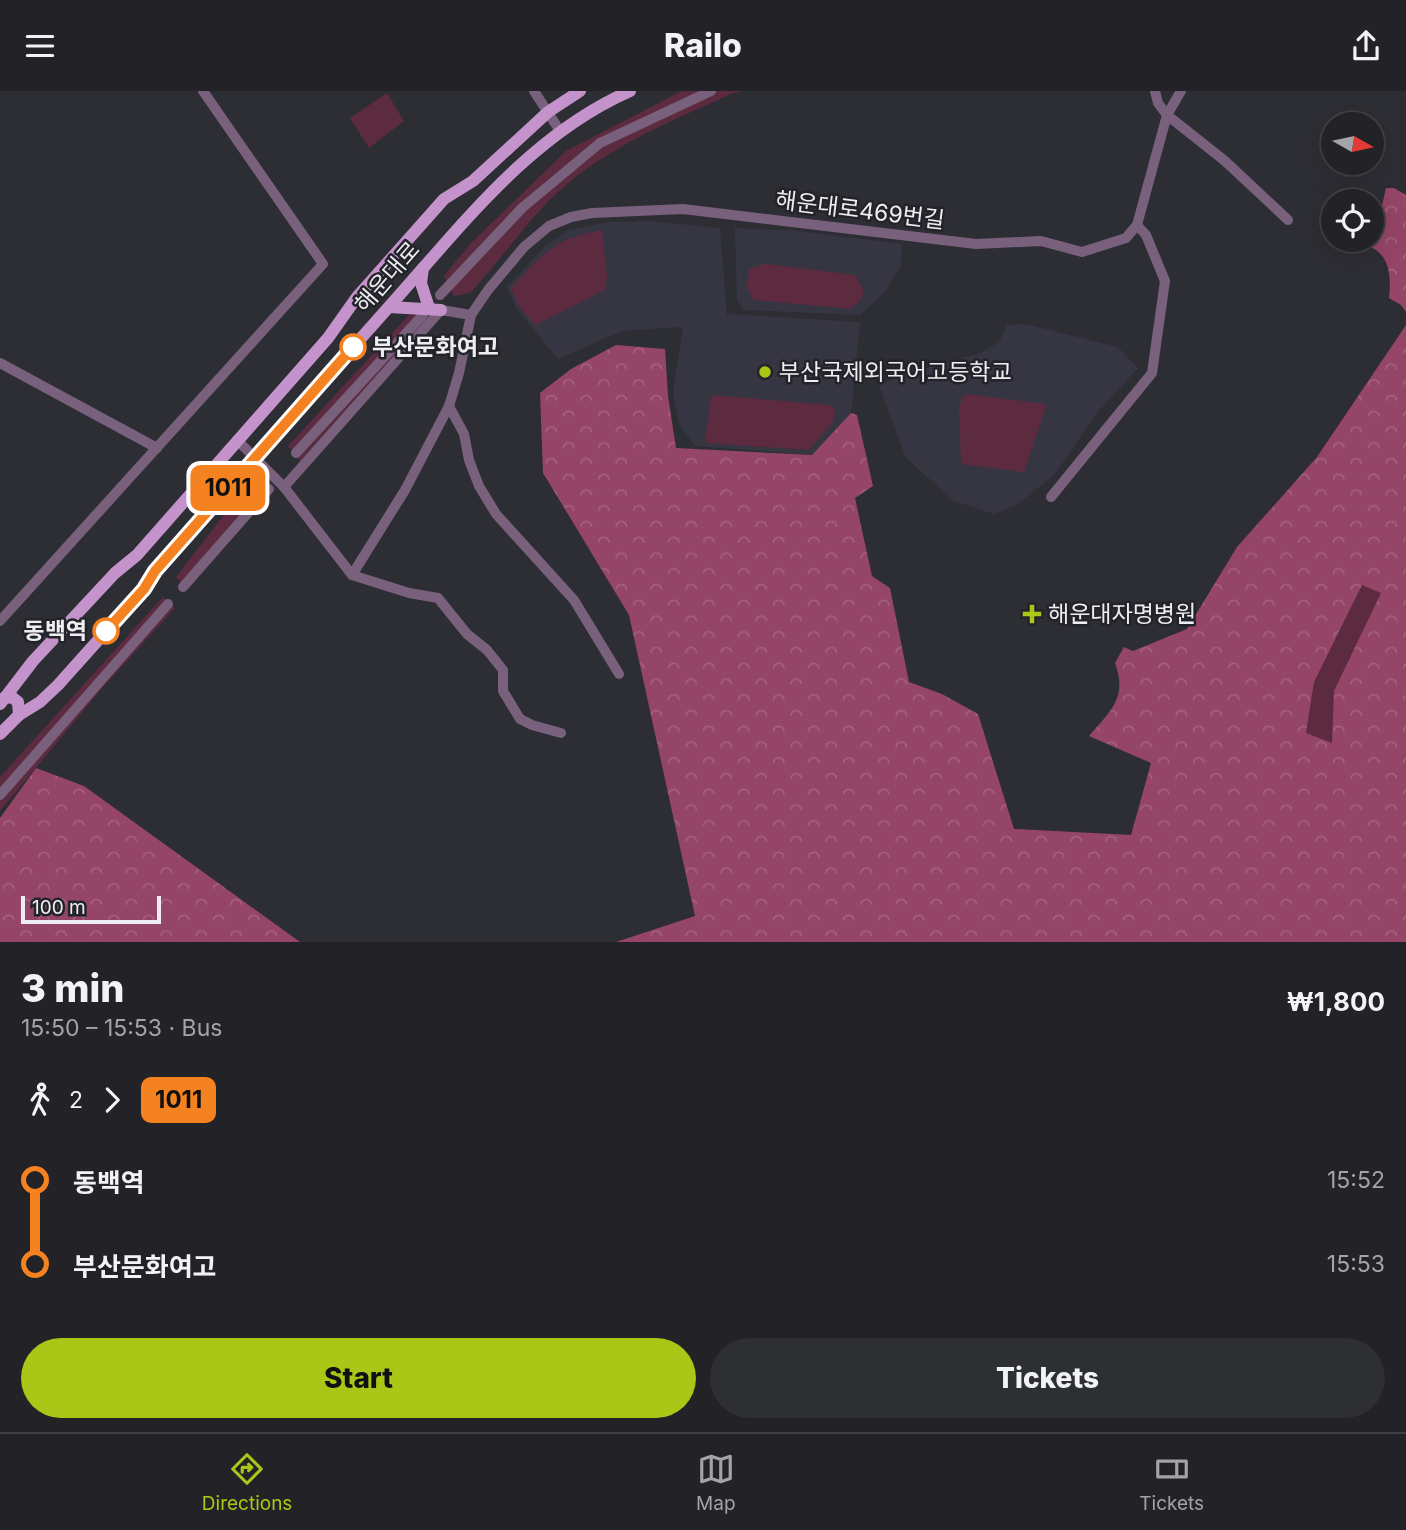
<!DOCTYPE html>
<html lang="en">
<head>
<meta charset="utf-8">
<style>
  body { margin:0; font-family:Inter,"Noto Sans KR",sans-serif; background:#2e2f33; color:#f1f3f6; height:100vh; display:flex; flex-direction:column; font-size:26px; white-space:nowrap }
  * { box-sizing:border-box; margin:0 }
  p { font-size:23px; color:#a2a4a7 }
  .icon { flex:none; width:38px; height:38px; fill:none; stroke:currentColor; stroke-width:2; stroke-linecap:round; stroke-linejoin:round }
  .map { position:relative; height:851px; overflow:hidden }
  .side { display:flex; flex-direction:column; background:#222227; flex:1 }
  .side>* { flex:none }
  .badge { padding:0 14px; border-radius:10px; font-size:24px; line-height:46px }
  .needle { width:46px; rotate:99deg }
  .tools { position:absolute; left:1321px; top:21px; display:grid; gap:14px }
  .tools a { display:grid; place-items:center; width:63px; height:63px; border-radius:50%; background:#222227; box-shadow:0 7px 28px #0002,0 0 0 2px #3f3f44; font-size:35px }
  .scale { position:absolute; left:21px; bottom:18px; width:140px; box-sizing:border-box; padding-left:7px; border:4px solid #ededf2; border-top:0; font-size:19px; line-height:24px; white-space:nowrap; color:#ededf2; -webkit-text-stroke:5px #23232a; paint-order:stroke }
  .map>.badge { position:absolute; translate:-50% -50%; box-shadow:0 0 0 4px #fff }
  .legs { display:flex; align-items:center; gap:10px; height:77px; padding:0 21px; font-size:23px }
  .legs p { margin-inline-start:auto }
  .summary { display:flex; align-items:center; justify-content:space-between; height:119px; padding:0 21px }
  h1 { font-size:38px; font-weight:800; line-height:52px }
  .cta { display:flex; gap:14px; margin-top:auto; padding:14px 21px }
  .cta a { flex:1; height:80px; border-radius:42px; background:#aac717; color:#111; font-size:28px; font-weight:800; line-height:80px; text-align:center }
  .cta a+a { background:#2e2f33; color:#f1f3f6 }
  ul { padding:0 21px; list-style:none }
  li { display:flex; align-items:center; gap:24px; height:84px; font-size:26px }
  li i { display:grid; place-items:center; width:10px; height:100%; margin:0 9px; background:currentColor }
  li i::after { content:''; width:18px; height:18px; margin:-9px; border:5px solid; border-radius:50%; background:#222227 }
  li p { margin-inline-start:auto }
  li:first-child i { background:linear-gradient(#0000 50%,currentColor 0) }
  li:last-child i { background:linear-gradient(currentColor 50%,#0000 0) }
  header { display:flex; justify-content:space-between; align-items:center; height:91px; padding:0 21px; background:#222227; font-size:32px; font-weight:800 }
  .tabs { display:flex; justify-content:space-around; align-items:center; height:98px; border-top:2px solid #3f3f44; background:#222227; font-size:19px; color:#a2a4a7 }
  .tabs a { display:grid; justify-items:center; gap:4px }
  .tabs .on { color:#aac717 }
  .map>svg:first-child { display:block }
  .built { fill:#363542 }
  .forest { fill:url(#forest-crowns) }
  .green { fill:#5d2b40 }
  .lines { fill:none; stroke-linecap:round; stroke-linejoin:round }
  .minor { stroke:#79617d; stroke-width:10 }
  .major { stroke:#c493cc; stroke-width:12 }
  .line-1-casing { stroke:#fff; stroke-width:16 }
  .line-1 { stroke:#f58220; stroke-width:10 }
  .stop-1-dot { fill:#fff; stroke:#f58220; stroke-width:3.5 }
  .poi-dot { fill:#aac717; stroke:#23232a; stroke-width:2.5 }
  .labels { text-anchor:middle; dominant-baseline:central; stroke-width:5; stroke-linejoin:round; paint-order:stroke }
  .street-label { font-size:23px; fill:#ededf2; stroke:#23232a }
  .stop-label { font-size:23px; font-weight:bold; fill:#ededf2; stroke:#23232a; text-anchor:start }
  .poi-label { font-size:23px; fill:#ededf2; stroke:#23232a; text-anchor:start }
</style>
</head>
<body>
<header><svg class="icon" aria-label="menu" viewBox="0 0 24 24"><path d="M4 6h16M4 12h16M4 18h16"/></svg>Railo<svg class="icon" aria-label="share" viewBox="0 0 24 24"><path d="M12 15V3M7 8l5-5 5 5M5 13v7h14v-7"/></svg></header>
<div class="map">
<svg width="1406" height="851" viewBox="0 0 1406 851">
  <defs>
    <pattern id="forest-crowns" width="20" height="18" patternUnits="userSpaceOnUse" patternTransform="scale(1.75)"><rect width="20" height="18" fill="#954567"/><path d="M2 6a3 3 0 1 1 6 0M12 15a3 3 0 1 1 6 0" fill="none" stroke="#a4607d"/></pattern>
  </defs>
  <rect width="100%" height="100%" fill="#2d2d34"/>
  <g class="built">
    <polygon points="650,130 720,137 727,225 732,223 860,231 851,322 812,364 695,355 679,334 673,301 683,236 622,240 558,268 516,217 507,196 546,154 569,139 608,131"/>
    <polygon points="735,137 798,140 902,153 901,175 885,201 860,224 744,219 737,210"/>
    <polygon points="1026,233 1118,256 1138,277 1097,322 1055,383 1017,414 994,423 954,410 906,367 879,295 900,284 981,262 999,251 1007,234"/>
  </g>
  <g class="forest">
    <path d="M1386,97h8l12,7v117l-5,-7 -12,-7c2,-19 2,-41 -18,-51l1,-10 9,-13v-14z"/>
    <path d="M1406,234v617h-790l79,-26 -66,-301 -86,-142 -3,-80 31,-24 45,-24 49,4 3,47 8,52 136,7 39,-42 6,2 16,71 -18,12 17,78 18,12 19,94 33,12 36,20 36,115 117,6 20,-72 -62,-27c21,-25 39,-38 26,-73l9,-16 9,4 54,-22 50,-82 80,-90z"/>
    <polygon points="36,677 84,695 300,851 0,851 0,727"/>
  </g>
  <g class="green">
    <path d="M682,0h61l-10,2c-67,31 -138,58 -189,113 -26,28 -48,59 -74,87l-16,3 -10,-20 27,-33 95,-92z"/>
    <polygon points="387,2 404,30 369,57 350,27"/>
    <path d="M602,139l5,46 -2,14 -70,35 -16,-19 -8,-18c31,-33 44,-50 91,-58z"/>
    <polygon points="765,173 855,184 864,200 861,209 851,218 753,209 747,197 749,178"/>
    <polygon points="409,224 420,224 424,231 300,370 288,355"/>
    <polygon points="965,303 1047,313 1024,381 961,373 959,315"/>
    <polygon points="711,304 829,314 836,320 833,331 809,359 705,352"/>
    <polygon points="265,391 275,398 188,498 176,486 226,421 253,393"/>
    <polygon points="1362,494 1381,502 1334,600 1332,652 1306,642 1314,591"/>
    <polygon points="163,506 175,517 103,596 0,720 0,686"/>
  </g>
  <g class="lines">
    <g class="minor">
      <polyline points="534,0 560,40"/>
      <polyline points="1155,0 1158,12 1167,24 1225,70 1288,129"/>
      <polyline points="440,204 522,117 600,52 711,0"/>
      <polyline points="0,272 157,357"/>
      <polyline points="449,315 464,343 469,369 479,395 496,423 574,509 619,583"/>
      <polyline points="237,349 284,396 352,484 409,502 438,507 467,543 487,559 503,579 503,600 520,628 532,634 561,642"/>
      <polyline points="296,362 423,224"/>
      <polyline points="284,396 441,219 471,224"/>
      <polyline points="1051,406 1152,282 1165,190 1146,144 1137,134"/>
      <polyline points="352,484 405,399 449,315 459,282 471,224 488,199 524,156 549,135 571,126 592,122 683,118 976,153 1041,150 1082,161 1126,147 1137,134 1167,24 1181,0"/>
      <polyline points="183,496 269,398"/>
      <polyline points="0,530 323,173 203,0"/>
      <polyline points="0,704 168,513"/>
    </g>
    <g class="major">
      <polyline points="423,177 421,192 429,217"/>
      <polyline points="389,216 441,219"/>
      <polyline points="5,606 13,607 18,611 19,624"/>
      <polyline points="0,613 33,570 115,482 137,464 328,247 357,206 444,108 473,90 548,21 580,0"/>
      <path d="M0,643l19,-19 21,-13 18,-17 86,-96 11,-18c77,-88 154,-175 232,-262 73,-81 141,-173 243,-218"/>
    </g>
  </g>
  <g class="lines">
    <g class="line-1-casing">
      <polyline id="line-1" points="106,540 144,498 155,480 353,256"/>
    </g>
    <use href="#line-1" class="line-1"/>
  </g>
  <g class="stop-1-dot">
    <circle cx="353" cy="256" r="12"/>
    <circle cx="106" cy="540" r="12"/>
  </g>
  <g class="poi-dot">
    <circle cx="765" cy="281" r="7"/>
    <path d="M1028.5 512.5h7v7h7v7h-7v7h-7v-7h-7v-7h7z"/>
  </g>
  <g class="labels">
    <g class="street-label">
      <text transform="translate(860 119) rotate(7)">해운대로469번길</text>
      <text transform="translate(387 186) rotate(-49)">해운대로</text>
    </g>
    <g class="stop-label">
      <text x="372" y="256">부산문화여고</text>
      <text x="87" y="540" text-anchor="end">동백역</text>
    </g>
    <g class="poi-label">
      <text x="779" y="281">부산국제외국어고등학교</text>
      <text x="1048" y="523">해운대자명병원</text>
    </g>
  </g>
</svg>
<div class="tools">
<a><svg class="needle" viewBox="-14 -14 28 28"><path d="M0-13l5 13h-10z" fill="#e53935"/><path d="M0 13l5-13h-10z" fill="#a2a4a7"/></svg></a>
<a><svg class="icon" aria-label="locate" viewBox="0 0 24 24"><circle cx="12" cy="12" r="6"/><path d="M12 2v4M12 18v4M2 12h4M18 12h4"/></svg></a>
</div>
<div class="scale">100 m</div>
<b class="badge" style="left:228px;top:397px;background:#f58220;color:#111">1011</b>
</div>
<section class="side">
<div class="summary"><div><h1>3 min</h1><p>15:50 – 15:53 · Bus</p></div><b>₩1,800</b></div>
<div class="legs"><svg class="icon" aria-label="walk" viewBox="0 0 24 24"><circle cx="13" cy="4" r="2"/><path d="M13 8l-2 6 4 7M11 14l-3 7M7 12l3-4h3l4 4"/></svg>2<svg class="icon" aria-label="forward" viewBox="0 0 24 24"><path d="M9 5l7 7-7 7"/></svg><b class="badge" style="background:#f58220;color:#111">1011</b></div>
<ul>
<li><i style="color:#f58220"></i><b>동백역</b><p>15:52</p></li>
<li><i style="color:#f58220"></i><b>부산문화여고</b><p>15:53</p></li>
</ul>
<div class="cta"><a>Start</a><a>Tickets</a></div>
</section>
<nav class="tabs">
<a class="on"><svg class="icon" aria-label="directions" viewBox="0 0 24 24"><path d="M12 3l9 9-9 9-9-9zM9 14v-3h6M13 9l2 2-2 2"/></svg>Directions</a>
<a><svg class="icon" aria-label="map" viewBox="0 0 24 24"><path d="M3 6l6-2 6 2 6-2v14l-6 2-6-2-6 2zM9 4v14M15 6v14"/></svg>Map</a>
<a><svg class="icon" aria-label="tickets" viewBox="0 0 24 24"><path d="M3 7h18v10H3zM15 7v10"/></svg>Tickets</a>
</nav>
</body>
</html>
